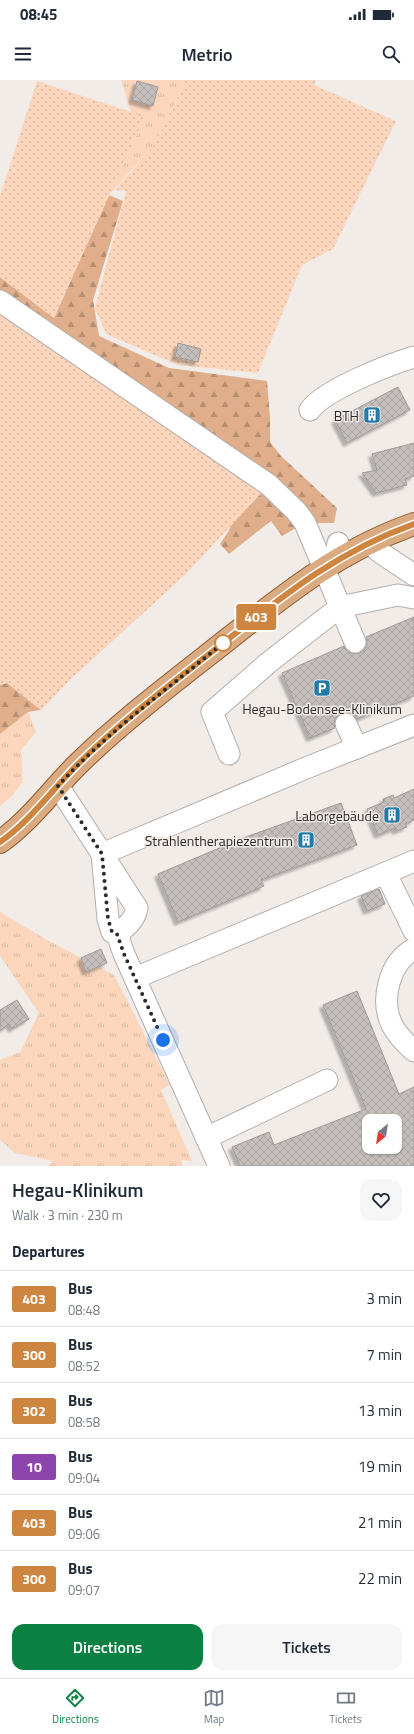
<!DOCTYPE html>
<html lang="en">
<head>
<meta charset="utf-8">
<style>
  body { margin:0; font-family:"Titillium Web",sans-serif; background:#f6f6f7; color:#1f2937; height:100vh; display:flex; flex-direction:column; font-size:15px; white-space:nowrap }
  * { box-sizing:border-box; margin:0 }
  p { font-size:13px; color:#747a83 }
  .icon { flex:none; width:22px; height:22px; fill:none; stroke:currentColor; stroke-width:2; stroke-linecap:round; stroke-linejoin:round }
  .map { position:relative; height:1086px; overflow:hidden }
  .sheet { display:flex; flex-direction:column; background:#fff; flex:1 }
  .sheet>* { flex:none }
  .badge { padding:0 8px; border-radius:3px; font-size:14px; line-height:26px }
  .needle { width:26px; rotate:210deg }
  .controls { position:absolute; left:362px; top:1034px; display:grid; gap:8px }
  .controls a { display:grid; place-items:center; width:40px; height:40px; border-radius:8px; background:#fff; box-shadow:0 1px 3px #0004; font-size:20px }
  .you { position:absolute; width:20px; height:20px; margin:-10px; border:3px solid #fff; border-radius:50%; background:#1a73e8; box-shadow:0 0 0 6px #1a73e833 }
  .map>.badge { position:absolute; translate:-50% -50%; box-shadow:0 0 0 2px #fff }
  h2 { padding:0 12px; font-size:15px; line-height:36px }
  .round { display:grid; place-items:center; flex:none; width:42px; height:42px; border-radius:12px; background:#f6f6f7 }
  .overview { display:flex; align-items:center; justify-content:space-between; height:68px; padding:0 12px }
  h1 { font-size:19px; font-weight:600; line-height:30px }
  .button { display:flex; gap:8px; margin-top:auto; padding:8px 12px }
  .button a { flex:1; height:46px; border-radius:12px; background:#0b8043; color:#fff; font-size:16px; font-weight:600; line-height:46px; text-align:center }
  .button a+a { background:#f6f6f7; color:#1f2937 }
  ul { padding:0; list-style:none }
  li { display:flex; align-items:center; gap:12px; height:56px; padding:0 12px; border-top:1px solid #e0e1e3 }
  li div { flex:1 }
  li b { display:block; font-size:15px }
  li em { font-style:normal }
  li .badge { min-width:44px; font-weight:700; text-align:center }
  .status { display:flex; justify-content:space-between; align-items:center; height:28px; padding:0 20px; background:#fff; direction:ltr }
  .status svg { height:11px; fill:currentColor }
  header { display:flex; justify-content:space-between; align-items:center; height:52px; padding:0 12px; background:#fff; font-size:18px; font-weight:600 }
  .tab-bar { display:flex; justify-content:space-around; align-items:center; height:56px; border-top:1px solid #e0e1e3; background:#fff; font-size:11px; color:#747a83 }
  .tab-bar a { display:grid; justify-items:center; gap:2px }
  .tab-bar .selected { color:#0b8043 }
  .map>svg:first-child { display:block }
  .grass { fill:url(#grass-tufts) }
  .forest { fill:url(#forest-firs) }
  .park { fill:url(#park-dots) }
  .building { fill:url(#building-cross-hatch); stroke:#9f9a97; fill-rule:evenodd; filter:url(#shadow) }
  .lines { fill:none; stroke-linecap:round; stroke-linejoin:round }
  .minor-casing { stroke:#b3aeab; stroke-width:23 }
  .major-casing { stroke:#8e582b; stroke-width:24 }
  .minor { stroke:#fff; stroke-width:21 }
  .major { stroke:#daaa80; stroke-width:22 }
  .line-casing { stroke:#fff; stroke-width:9 }
  .line { stroke:#cd853f; stroke-width:6 }
  .walk { stroke:#2d2b2a; stroke-width:4; stroke-dasharray:0 7.2 }
  .stop-dot { fill:#fff; stroke:#cd853f; stroke-width:2 }
  .labels { text-anchor:middle; dominant-baseline:central; stroke-width:3; stroke-linejoin:round; paint-order:stroke }
  .poi-label { font-size:14px; fill:#2d2b2a; stroke:#f1ece8; text-anchor:end }
</style>
</head>
<body>
<div class="status"><b>08:45</b><svg viewBox="0 0 49 12"><path d="M0 12V9h3v3zM5 12V6h3v6zM10 12V3h3v9zM15 12V0h3v12zM26 1h20v11H26zM47 4h2v5h-2z"/></svg></div>
<header><svg class="icon" aria-label="menu" viewBox="0 0 24 24"><path d="M4 6h16M4 12h16M4 18h16"/></svg>Metrio<svg class="icon" aria-label="search" viewBox="0 0 24 24"><circle cx="10" cy="10" r="6"/><path d="M15 15l6 6"/></svg></header>
<div class="map">
<svg width="414" height="1086" viewBox="0 0 414 1086">
  <defs>
    <pattern id="grass-tufts" width="24" height="20" patternUnits="userSpaceOnUse"><rect width="24" height="20" fill="#fbd6bc"/><path d="M3 7l-1-3M5 7V3M7 7l1-3M15 17l-1-3M17 17v-4M19 17l1-3" fill="none" stroke="#d7b8a2"/></pattern>
    <pattern id="forest-firs" width="22" height="20" patternUnits="userSpaceOnUse"><rect width="22" height="20" fill="#e0ae8a"/><path d="M5 1l3.5 6h-7zM16 11l3.5 6h-7z" fill="#b68e71"/></pattern>
    <pattern id="park-dots" width="8" height="8" patternUnits="userSpaceOnUse"><rect width="8" height="8" fill="#fbd6bc"/><path d="M2 2h.1M6 6h.1" fill="none" stroke="#d7b8a2" stroke-width="1.8" stroke-linecap="round"/></pattern>
    <pattern id="building-cross-hatch" width="8" height="8" patternUnits="userSpaceOnUse"><rect width="8" height="8" fill="#c4bfbc"/><path d="M0 0l8 8M0 8l8-8" fill="none" stroke="#a9a4a2"/></pattern>
    <filter id="shadow"><feDropShadow dx="-3.5" dy="3.5" stdDeviation="1" flood-color="#0004"/></filter>
  </defs>
  <rect width="100%" height="100%" fill="#f1ece8"/>
  <g class="grass">
    <polygon points="121,0 186,0 155,64 109,115 144,39 131,32"/>
    <polygon points="28,632 36,652 21,670 23,701 13,715 0,726 0,654"/>
    <polygon points="0,832 49,861 114,895 170,1005 161,1010 192,1081 181,1080 183,1086 48,1086 53,1081 15,1073 0,1060 0,980 20,972 39,933 0,876"/>
  </g>
  <g class="forest">
    <polygon points="109,115 123,121 93,220 99,256 169,288 267,301 270,337 270,362 281,376 337,428 334,443 305,443 282,456 271,441 229,474 220,464 228,452 234,440 0,234 0,197 54,238"/>
    <polygon points="7,603 41,630 28,632 0,654 0,605"/>
  </g>
  <g class="park">
    <polygon points="186,0 316,0 314,5 396,41 333,169 302,185 258,293 178,285 106,254 95,228 126,111 115,110 155,64"/>
    <polygon points="37,1 131,32 144,38 54,238 0,197 0,116"/>
    <polygon points="0,221 269,405 185,495 71,599 41,630 7,603 0,605"/>
  </g>
  <g class="building">
    <polygon points="137,1 158,7 153,26 132,20"/>
    <polygon points="178,263 201,269 198,282 175,277"/>
    <polygon points="398,307 410,330 347,363 335,340"/>
    <polygon points="414,363 414,396 405,399 407,405 376,413 362,393 377,390 372,374"/>
    <polygon points="414,537 414,616 357,639 353,634 348,632 341,633 336,637 334,642 335,648 310,658 282,593 344,566 348,572 354,574 360,573 364,570 367,564 366,557"/>
    <polygon points="414,709 414,740 405,744 407,747 396,751 395,748 378,755 367,729 384,722 383,719 393,715 394,718"/>
    <polygon points="341,723 357,765 261,800 264,806 178,842 158,794 243,758"/>
    <polygon points="379,809 385,824 367,831 361,816"/>
    <polygon points="101,869 107,883 86,892 81,878"/>
    <path d="M357,911l42,103 15,-7v79h-174l-8,-19 37,-15 5,13 92,-36 -43,-104zM369,1041h26v26h-26z"/>
    <polygon points="17,920 29,939 12,949 9,944 0,951 0,930"/>
  </g>
  <g class="lines">
    <g class="minor-casing">
      <g id="minor">
        <polyline points="0,221 269,405 296,431 305,443 355,562"/>
        <path d="M310,330c14,-20 80,-46 104,-53"/>
        <polyline points="369,463 381,473 414,495"/>
        <polyline points="335,480 338,463"/>
        <polyline points="346,644 357,668"/>
        <polyline points="229,674 212,632 268,583 340,527 398,515 414,518"/>
        <path d="M58,706l79,122c-2,12 -11,19 -20,26"/>
        <polyline points="102,774 306,688 414,645"/>
        <polyline points="102,774 108,839 112,852 117,854 124,874 219,1086"/>
        <polyline points="386,794 414,851"/>
        <path d="M414,869c-25,13 -34,51 -22,76 6,11 13,18 22,26"/>
        <polyline points="135,898 414,781"/>
        <polyline points="206,1058 327,1000"/>
      </g>
    </g>
    <g class="major-casing">
      <path id="major" d="M0,762c30,-21 51,-51 77,-77 42,-41 90,-78 136,-114 65,-51 123,-100 201,-127"/>
    </g>
    <use href="#minor" class="minor"/>
    <use href="#major" class="major"/>
  </g>
  <g class="lines">
    <g class="line-casing">
      <path id="line" d="M0,762c30,-21 51,-51 77,-77 42,-42 90,-78 136,-114 65,-51 122,-99 201,-127"/>
    </g>
    <use href="#line" class="line"/>
    <path class="walk" d="M163,960l-39,-86 -7,-20 -5,-2 -4,-13 -6,-65 -44,-68c49,-54 110,-97 165,-143"/>
  </g>
  <defs>
    <g id="building-square" transform="scale(0.9)"><rect x="-9" y="-9" width="18" height="18" rx="4" fill="#227aa9" stroke="#f1ece8"/><path d="M-4-6H4V6H1V3H-1V6H-4ZM-2.5-4.3h1.7v1.8h-1.7ZM.8-4.3h1.7v1.8H.8ZM-2.5-1h1.7V.8h-1.7ZM.8-1h1.7V.8H.8Z" fill="#fff"/></g>
    <g id="parking-square" transform="scale(0.9)"><rect x="-9" y="-9" width="18" height="18" rx="4" fill="#227aa9" stroke="#f1ece8"/><path d="M-3.5-5.5H1a3.5 3.5 0 0 1 0 7H-1V5.5H-3.5ZM-1-3.4V-.6H.8a1.4 1.4 0 0 0 0-2.8Z" fill="#fff"/></g>
  </defs>
  <g fill-rule="evenodd">
    <use href="#building-square" x="372" y="335"/>
    <use href="#parking-square" x="322" y="608"/>
    <use href="#building-square" x="392" y="735"/>
    <use href="#building-square" x="306" y="760"/>
  </g>
  <circle class="stop-dot" cx="223" cy="563" r="8"/>
  <g class="labels">
    <g class="poi-label">
      <text x="359" y="335">BTH</text>
      <text x="322" y="628" text-anchor="middle">Hegau-Bodensee-Klinikum</text>
      <text x="379" y="735">Laborgebäude</text>
      <text x="293" y="760">Strahlentherapiezentrum</text>
    </g>
  </g>
</svg>
<div class="controls">
<a><svg class="needle" viewBox="-14 -14 28 28"><path d="M0-13l5 13h-10z" fill="#e53935"/><path d="M0 13l5-13h-10z" fill="#747a83"/></svg></a>
</div>
<div class="you" style="left:163px;top:960px"></div>
<b class="badge" style="left:256px;top:537px;background:#cd853f;color:#fff">403</b>
</div>
<section class="sheet">
<div class="overview"><div><h1>Hegau-Klinikum</h1><p>Walk · 3 min · 230 m</p></div><a class="round"><svg class="icon" aria-label="heart" viewBox="0 0 24 24"><path d="M12 20l-8-8c-3-5 5-10 8-4 3-6 11-1 8 4z"/></svg></a></div>
<h2>Departures</h2>
<ul>
<li><span class="badge" style="background:#cd853f;color:#fff">403</span><div><b>Bus</b><p>08:48</p></div><em>3 min</em></li>
<li><span class="badge" style="background:#cd853f;color:#fff">300</span><div><b>Bus</b><p>08:52</p></div><em>7 min</em></li>
<li><span class="badge" style="background:#cd853f;color:#fff">302</span><div><b>Bus</b><p>08:58</p></div><em>13 min</em></li>
<li><span class="badge" style="background:#8e44ad;color:#fff">10</span><div><b>Bus</b><p>09:04</p></div><em>19 min</em></li>
<li><span class="badge" style="background:#cd853f;color:#fff">403</span><div><b>Bus</b><p>09:06</p></div><em>21 min</em></li>
<li><span class="badge" style="background:#cd853f;color:#fff">300</span><div><b>Bus</b><p>09:07</p></div><em>22 min</em></li>
</ul>
<div class="button"><a>Directions</a><a>Tickets</a></div>
</section>
<nav class="tab-bar">
<a class="selected"><svg class="icon" aria-label="directions" viewBox="0 0 24 24"><path d="M12 3l9 9-9 9-9-9zM9 14v-3h6M13 9l2 2-2 2"/></svg>Directions</a>
<a><svg class="icon" aria-label="map" viewBox="0 0 24 24"><path d="M3 6l6-2 6 2 6-2v14l-6 2-6-2-6 2zM9 4v14M15 6v14"/></svg>Map</a>
<a><svg class="icon" aria-label="tickets" viewBox="0 0 24 24"><path d="M3 7h18v10H3zM15 7v10"/></svg>Tickets</a>
</nav>
</body>
</html>
